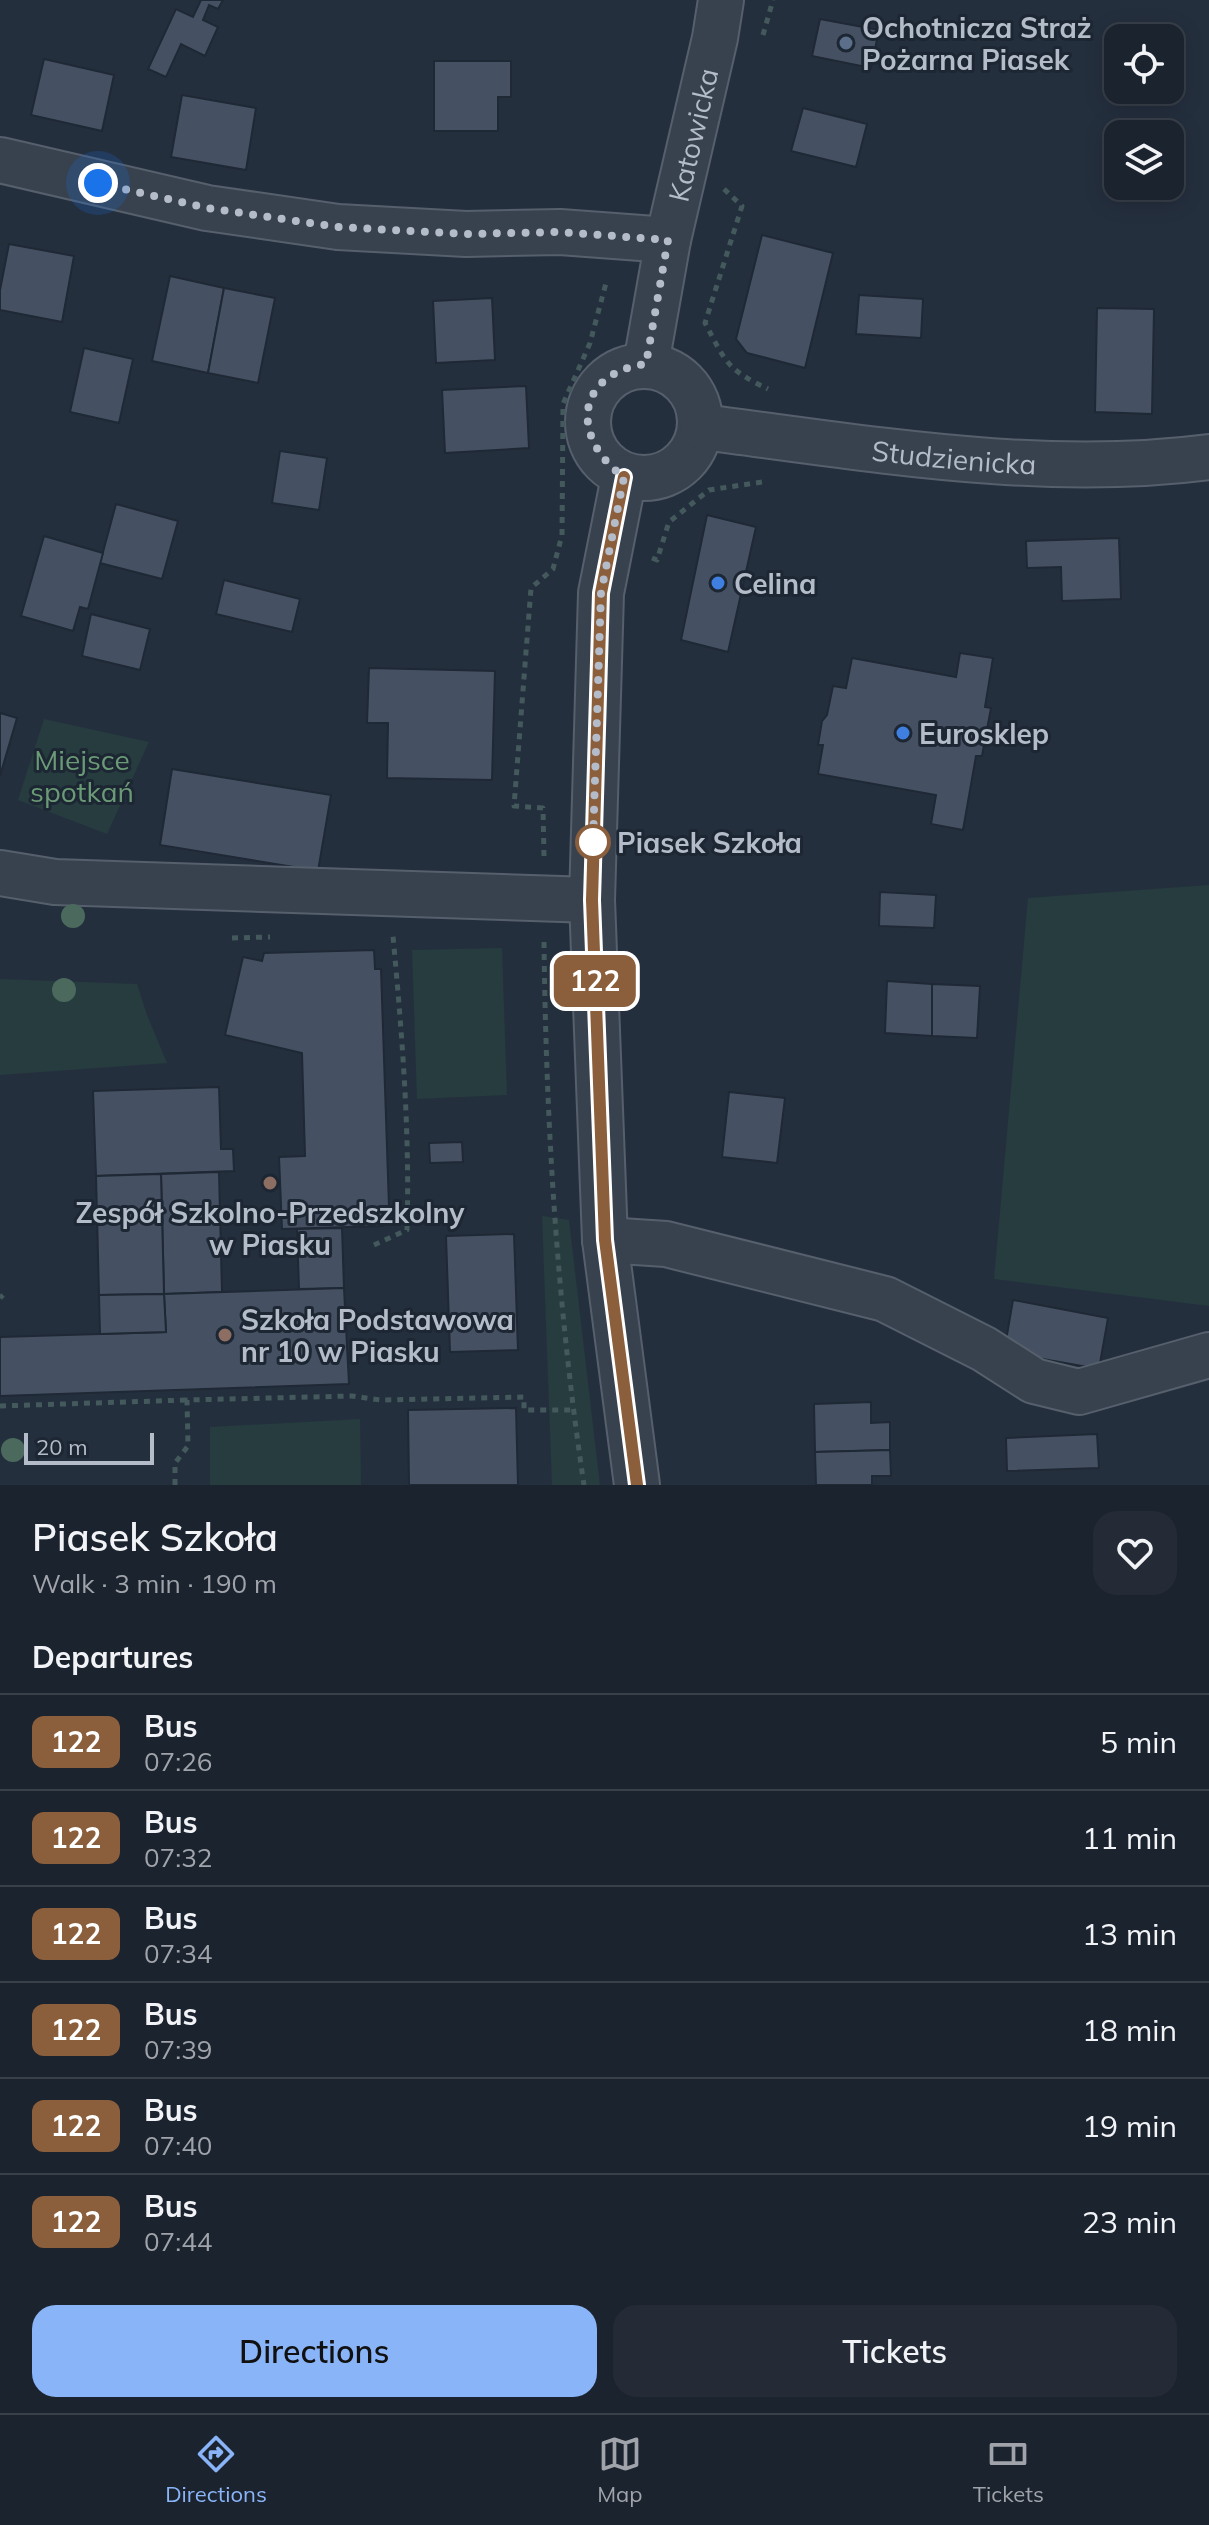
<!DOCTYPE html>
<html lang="en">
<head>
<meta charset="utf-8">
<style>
  body { margin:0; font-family:Mulish,sans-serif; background:#242b36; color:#f1f3f6; height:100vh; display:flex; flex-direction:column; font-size:30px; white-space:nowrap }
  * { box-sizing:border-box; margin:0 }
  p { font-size:26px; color:#a0a4aa }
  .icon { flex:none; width:44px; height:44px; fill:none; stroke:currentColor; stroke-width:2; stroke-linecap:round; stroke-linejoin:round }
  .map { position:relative; height:1485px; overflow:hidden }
  .details { display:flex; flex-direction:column; background:#1b232e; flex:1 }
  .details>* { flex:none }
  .badge { padding:0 16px; border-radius:12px; font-size:28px; line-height:52px }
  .buttons { position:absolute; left:1104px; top:24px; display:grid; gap:16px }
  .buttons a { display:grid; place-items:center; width:80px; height:80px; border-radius:16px; background:#1b232e; box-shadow:0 4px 20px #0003,0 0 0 2px #39404a; font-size:40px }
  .scale { position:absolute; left:24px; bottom:20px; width:130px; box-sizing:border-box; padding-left:8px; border:4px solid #b4bcc9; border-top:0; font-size:22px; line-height:28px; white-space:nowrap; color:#b4bcc9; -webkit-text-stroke:6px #1d2633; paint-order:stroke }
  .you { position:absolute; width:40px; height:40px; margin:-20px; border:6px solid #fff; border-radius:50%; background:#1a73e8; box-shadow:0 0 0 12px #1a73e833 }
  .map>.badge { position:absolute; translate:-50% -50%; box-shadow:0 0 0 4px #fff }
  h2 { padding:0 32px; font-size:30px; line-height:72px }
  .round { display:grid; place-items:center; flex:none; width:84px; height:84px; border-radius:24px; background:#242b36 }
  .head { display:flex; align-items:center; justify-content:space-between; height:136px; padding:0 32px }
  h1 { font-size:38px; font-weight:600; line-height:60px }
  .primary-button { display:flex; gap:16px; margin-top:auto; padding:16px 32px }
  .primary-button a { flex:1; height:92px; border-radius:24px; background:#8ab4f8; color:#111; font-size:32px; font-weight:600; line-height:92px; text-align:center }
  .primary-button a+a { background:#242b36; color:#f1f3f6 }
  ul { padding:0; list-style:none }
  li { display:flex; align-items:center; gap:24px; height:96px; padding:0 32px; border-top:2px solid #39404a }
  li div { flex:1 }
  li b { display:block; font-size:30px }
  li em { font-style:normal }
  li .badge { min-width:88px; font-weight:700; text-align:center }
  .dock { display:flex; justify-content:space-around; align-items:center; height:112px; border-top:2px solid #39404a; background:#1b232e; font-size:22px; color:#a0a4aa }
  .dock a { display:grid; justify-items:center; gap:4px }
  .dock .active { color:#8ab4f8 }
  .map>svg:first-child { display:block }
  .green { fill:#263c3f }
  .building { fill:#455162; stroke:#1f2835; stroke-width:2 }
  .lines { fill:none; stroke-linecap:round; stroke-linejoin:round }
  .minor-casing { stroke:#565f6c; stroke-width:48 }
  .path { stroke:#44595c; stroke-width:5; stroke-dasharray:6 6; stroke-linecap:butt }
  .minor { stroke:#38414e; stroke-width:44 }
  .tree { fill:#4b6a5d }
  .line-casing { stroke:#fff; stroke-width:18 }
  .line { stroke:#8b5e3c; stroke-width:12 }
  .walk { stroke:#b4bcc9; stroke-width:8; stroke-dasharray:0 14.4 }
  .service-dot { fill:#5c6f8a; stroke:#1d2633; stroke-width:3 }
  .shop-dot { fill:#3f7fe0; stroke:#1d2633; stroke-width:3 }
  .stop-dot { fill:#fff; stroke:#8b5e3c; stroke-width:4 }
  .education-dot { fill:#8d6e63; stroke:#1d2633; stroke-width:3 }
  .labels { text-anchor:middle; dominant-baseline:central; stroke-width:6; stroke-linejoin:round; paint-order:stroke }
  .poi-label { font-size:28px; font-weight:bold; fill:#b4bcc9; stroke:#1d2633; text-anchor:start }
  .street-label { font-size:28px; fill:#b4bcc9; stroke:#1d2633 }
  .park-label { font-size:28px; fill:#6b9a76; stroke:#1d2633 }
  .stop-label { font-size:28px; font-weight:bold; fill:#b4bcc9; stroke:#1d2633; text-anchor:start }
</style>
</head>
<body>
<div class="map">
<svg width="1209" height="1485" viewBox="0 0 1209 1485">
  <rect width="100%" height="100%" fill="#242f3e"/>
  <g class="green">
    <polygon points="44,719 149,742 107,834 18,800"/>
    <polygon points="1209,885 1209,1306 994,1279 1028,898"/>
    <polygon points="502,948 507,1095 417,1099 412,950"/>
    <polygon points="0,979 137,984 147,1015 167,1063 0,1075"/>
    <polygon points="542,1216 569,1220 600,1485 552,1485"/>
    <polygon points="360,1419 361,1485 210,1485 210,1427"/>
  </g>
  <g class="building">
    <polygon points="201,0 223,0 218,9 209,5 203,20 218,27 205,56 181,44 166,77 148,69 176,9 193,17"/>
    <polygon points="820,19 879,30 871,68 812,56"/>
    <polygon points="44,59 114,75 102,131 31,115"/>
    <polygon points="434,61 511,61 511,97 498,97 498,131 434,131"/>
    <polygon points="182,95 256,108 246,170 171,157"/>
    <polygon points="803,108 867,124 856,167 791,151"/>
    <polygon points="762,235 833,253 805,368 747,353 736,339"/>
    <polygon points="9,244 74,256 62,322 0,310 0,290"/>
    <polygon points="170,276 224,288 208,373 152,361"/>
    <polygon points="224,288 275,298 258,383 208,373"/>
    <polygon points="859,295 923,299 921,338 856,334"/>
    <polygon points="492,298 495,360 436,363 433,301"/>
    <polygon points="1097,308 1154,309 1152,414 1095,412"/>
    <polygon points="84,348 133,359 119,423 70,412"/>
    <polygon points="526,386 529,448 445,453 442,390"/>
    <polygon points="280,451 327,458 319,510 272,503"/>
    <polygon points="116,504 178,521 162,579 100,563"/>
    <polygon points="707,515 756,527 728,652 681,640"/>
    <polygon points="44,536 103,553 88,609 80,607 73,631 21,616"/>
    <polygon points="1119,538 1121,599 1062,601 1061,567 1027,568 1026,541"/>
    <polygon points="224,580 300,599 292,632 216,614"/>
    <polygon points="91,614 150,629 140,670 82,656"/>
    <polygon points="960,653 993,658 985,707 991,708 982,756 976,756 963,830 931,824 936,795 818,774 823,745 818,745 822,721 827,715 833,686 846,688 852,658 956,677"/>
    <polygon points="369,668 495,671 492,780 387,778 388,723 367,723"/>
    <polygon points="0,713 17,718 0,776"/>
    <polygon points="172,769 331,795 318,871 160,845"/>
    <polygon points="880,892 936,895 934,928 879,926"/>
    <polygon points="374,950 375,969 381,969 389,1207 383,1207 383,1226 282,1229 279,1157 305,1156 302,1053 225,1035 243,957 262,961 264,953"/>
    <polygon points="887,981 932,984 932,1036 885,1033"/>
    <polygon points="932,984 980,986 977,1038 932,1036"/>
    <polygon points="219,1087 221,1149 233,1149 234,1171 96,1176 93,1091"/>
    <polygon points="729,1092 785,1098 777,1163 722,1157"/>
    <polygon points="462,1142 463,1162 430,1163 429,1143"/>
    <polygon points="219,1172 222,1292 164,1294 161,1174"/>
    <polygon points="161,1174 164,1294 99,1295 96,1176"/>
    <polygon points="342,1228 344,1288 299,1289 297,1229"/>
    <polygon points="514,1234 518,1350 450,1352 446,1236"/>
    <polygon points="344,1288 349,1384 0,1396 0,1337 166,1332 164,1294"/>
    <polygon points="164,1294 166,1332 100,1334 99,1295"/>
    <polygon points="1013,1300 1108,1318 1099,1369 1004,1352"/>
    <polygon points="871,1402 871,1423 890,1422 890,1450 815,1452 814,1404"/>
    <polygon points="516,1408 518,1485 409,1485 408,1410"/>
    <polygon points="1097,1434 1099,1468 1007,1471 1006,1438"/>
    <polygon points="890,1450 891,1476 872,1476 872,1485 816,1485 815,1452"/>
  </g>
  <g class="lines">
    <g class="minor-casing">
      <g id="minor">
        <polyline points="0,160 207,208 338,227 466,234 560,232 668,240"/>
        <path id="s1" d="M646,364l22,-124 47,-202 6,-38"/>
        <circle cx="644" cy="422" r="56"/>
        <path id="s2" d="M702,427c166,21 339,52 507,30"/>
        <polyline points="624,477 601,593 592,900 605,1240 637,1485"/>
        <polyline points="0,873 55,882 592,900"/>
        <polyline points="605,1240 666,1244 885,1299 984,1349 1034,1381 1079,1392 1209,1355"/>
      </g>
    </g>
    <g class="path">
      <polyline points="763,35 773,0"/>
      <path d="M724,189l18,17 -37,117c21,39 21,46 63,66"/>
      <polyline points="652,558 657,560 669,522 709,490 762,482"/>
      <polyline points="544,856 543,808 514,806 531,588 553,569 562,535 563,404 590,343 606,283 604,281"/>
      <polyline points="232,938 270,937"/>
      <path d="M544,942c2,181 13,363 40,543"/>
      <path d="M374,1245l33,-15c3,-98 -5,-196 -14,-294"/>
      <polyline points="0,1298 3,1295"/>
      <polyline points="0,1406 187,1400"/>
      <polyline points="175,1485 175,1463 188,1446 187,1400 352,1396 380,1400 524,1397 524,1410 574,1410"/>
    </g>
    <use href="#minor" class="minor"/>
  </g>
  <g class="tree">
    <circle cx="73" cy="916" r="12"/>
    <circle cx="64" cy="990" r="12"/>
    <circle cx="13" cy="1450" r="12"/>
  </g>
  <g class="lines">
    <g class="line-casing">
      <polyline id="line" points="624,477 601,593 592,900 605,1240 637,1485"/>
    </g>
    <use href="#line" class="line"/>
    <path class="walk" d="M98,183l109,25 131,19 128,7 94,-2 108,8 -22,124c-71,9 -76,74 -22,113l-23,116 -8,249"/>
  </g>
  <circle class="service-dot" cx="846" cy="43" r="8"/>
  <g class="shop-dot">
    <circle cx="718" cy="583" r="8"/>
    <circle cx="903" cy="733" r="8"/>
  </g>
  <circle class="stop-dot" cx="593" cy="842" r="16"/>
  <g class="education-dot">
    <circle cx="270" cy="1183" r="8"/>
    <circle cx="225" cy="1335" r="8"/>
  </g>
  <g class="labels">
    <g class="poi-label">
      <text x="862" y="27">Ochotnicza Straż<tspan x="862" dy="32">Pożarna Piasek</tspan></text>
      <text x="734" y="583">Celina</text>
      <text x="919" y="733">Eurosklep</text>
      <text x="270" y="1212" text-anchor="middle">Zespół Szkolno-Przedszkolny<tspan x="270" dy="32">w Piasku</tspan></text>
      <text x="241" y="1319">Szkoła Podstawowa<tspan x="241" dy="32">nr 10 w Piasku</tspan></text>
    </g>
    <g class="street-label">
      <text stroke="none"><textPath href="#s1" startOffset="234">Katowicka</textPath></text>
      <text stroke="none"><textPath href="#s2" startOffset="254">Studzienicka</textPath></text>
    </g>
    <g class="park-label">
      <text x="82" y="759">Miejsce<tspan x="82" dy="32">spotkań</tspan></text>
    </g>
    <g class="stop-label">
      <text x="617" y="842">Piasek Szkoła</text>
    </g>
  </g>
</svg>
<div class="buttons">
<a><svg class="icon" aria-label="locate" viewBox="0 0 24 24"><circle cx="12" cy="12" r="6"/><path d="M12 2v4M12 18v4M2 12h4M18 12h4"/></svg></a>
<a><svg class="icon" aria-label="layers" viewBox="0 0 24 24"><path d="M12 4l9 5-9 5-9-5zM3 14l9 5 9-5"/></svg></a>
</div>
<div class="scale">20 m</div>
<div class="you" style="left:98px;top:183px"></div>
<b class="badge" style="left:595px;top:981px;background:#8b5e3c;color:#fff">122</b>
</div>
<section class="details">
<div class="head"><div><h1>Piasek Szkoła</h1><p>Walk · 3 min · 190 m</p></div><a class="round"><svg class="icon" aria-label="heart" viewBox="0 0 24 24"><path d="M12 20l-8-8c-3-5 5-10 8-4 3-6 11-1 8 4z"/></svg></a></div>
<h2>Departures</h2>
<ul>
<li><span class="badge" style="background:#8b5e3c;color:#fff">122</span><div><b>Bus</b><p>07:26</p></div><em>5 min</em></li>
<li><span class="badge" style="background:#8b5e3c;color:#fff">122</span><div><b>Bus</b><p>07:32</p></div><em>11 min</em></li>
<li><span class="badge" style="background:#8b5e3c;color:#fff">122</span><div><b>Bus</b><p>07:34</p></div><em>13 min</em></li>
<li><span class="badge" style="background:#8b5e3c;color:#fff">122</span><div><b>Bus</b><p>07:39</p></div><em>18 min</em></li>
<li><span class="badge" style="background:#8b5e3c;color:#fff">122</span><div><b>Bus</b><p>07:40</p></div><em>19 min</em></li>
<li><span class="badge" style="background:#8b5e3c;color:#fff">122</span><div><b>Bus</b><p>07:44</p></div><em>23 min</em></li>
</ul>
<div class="primary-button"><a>Directions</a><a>Tickets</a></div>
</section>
<nav class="dock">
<a class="active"><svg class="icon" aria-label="directions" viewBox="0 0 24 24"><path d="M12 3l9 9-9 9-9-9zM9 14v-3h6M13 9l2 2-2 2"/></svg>Directions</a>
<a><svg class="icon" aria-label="map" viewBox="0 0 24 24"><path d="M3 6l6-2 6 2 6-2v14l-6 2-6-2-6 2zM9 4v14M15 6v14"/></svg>Map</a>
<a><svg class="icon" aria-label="tickets" viewBox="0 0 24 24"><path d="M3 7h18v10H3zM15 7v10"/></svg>Tickets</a>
</nav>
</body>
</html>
